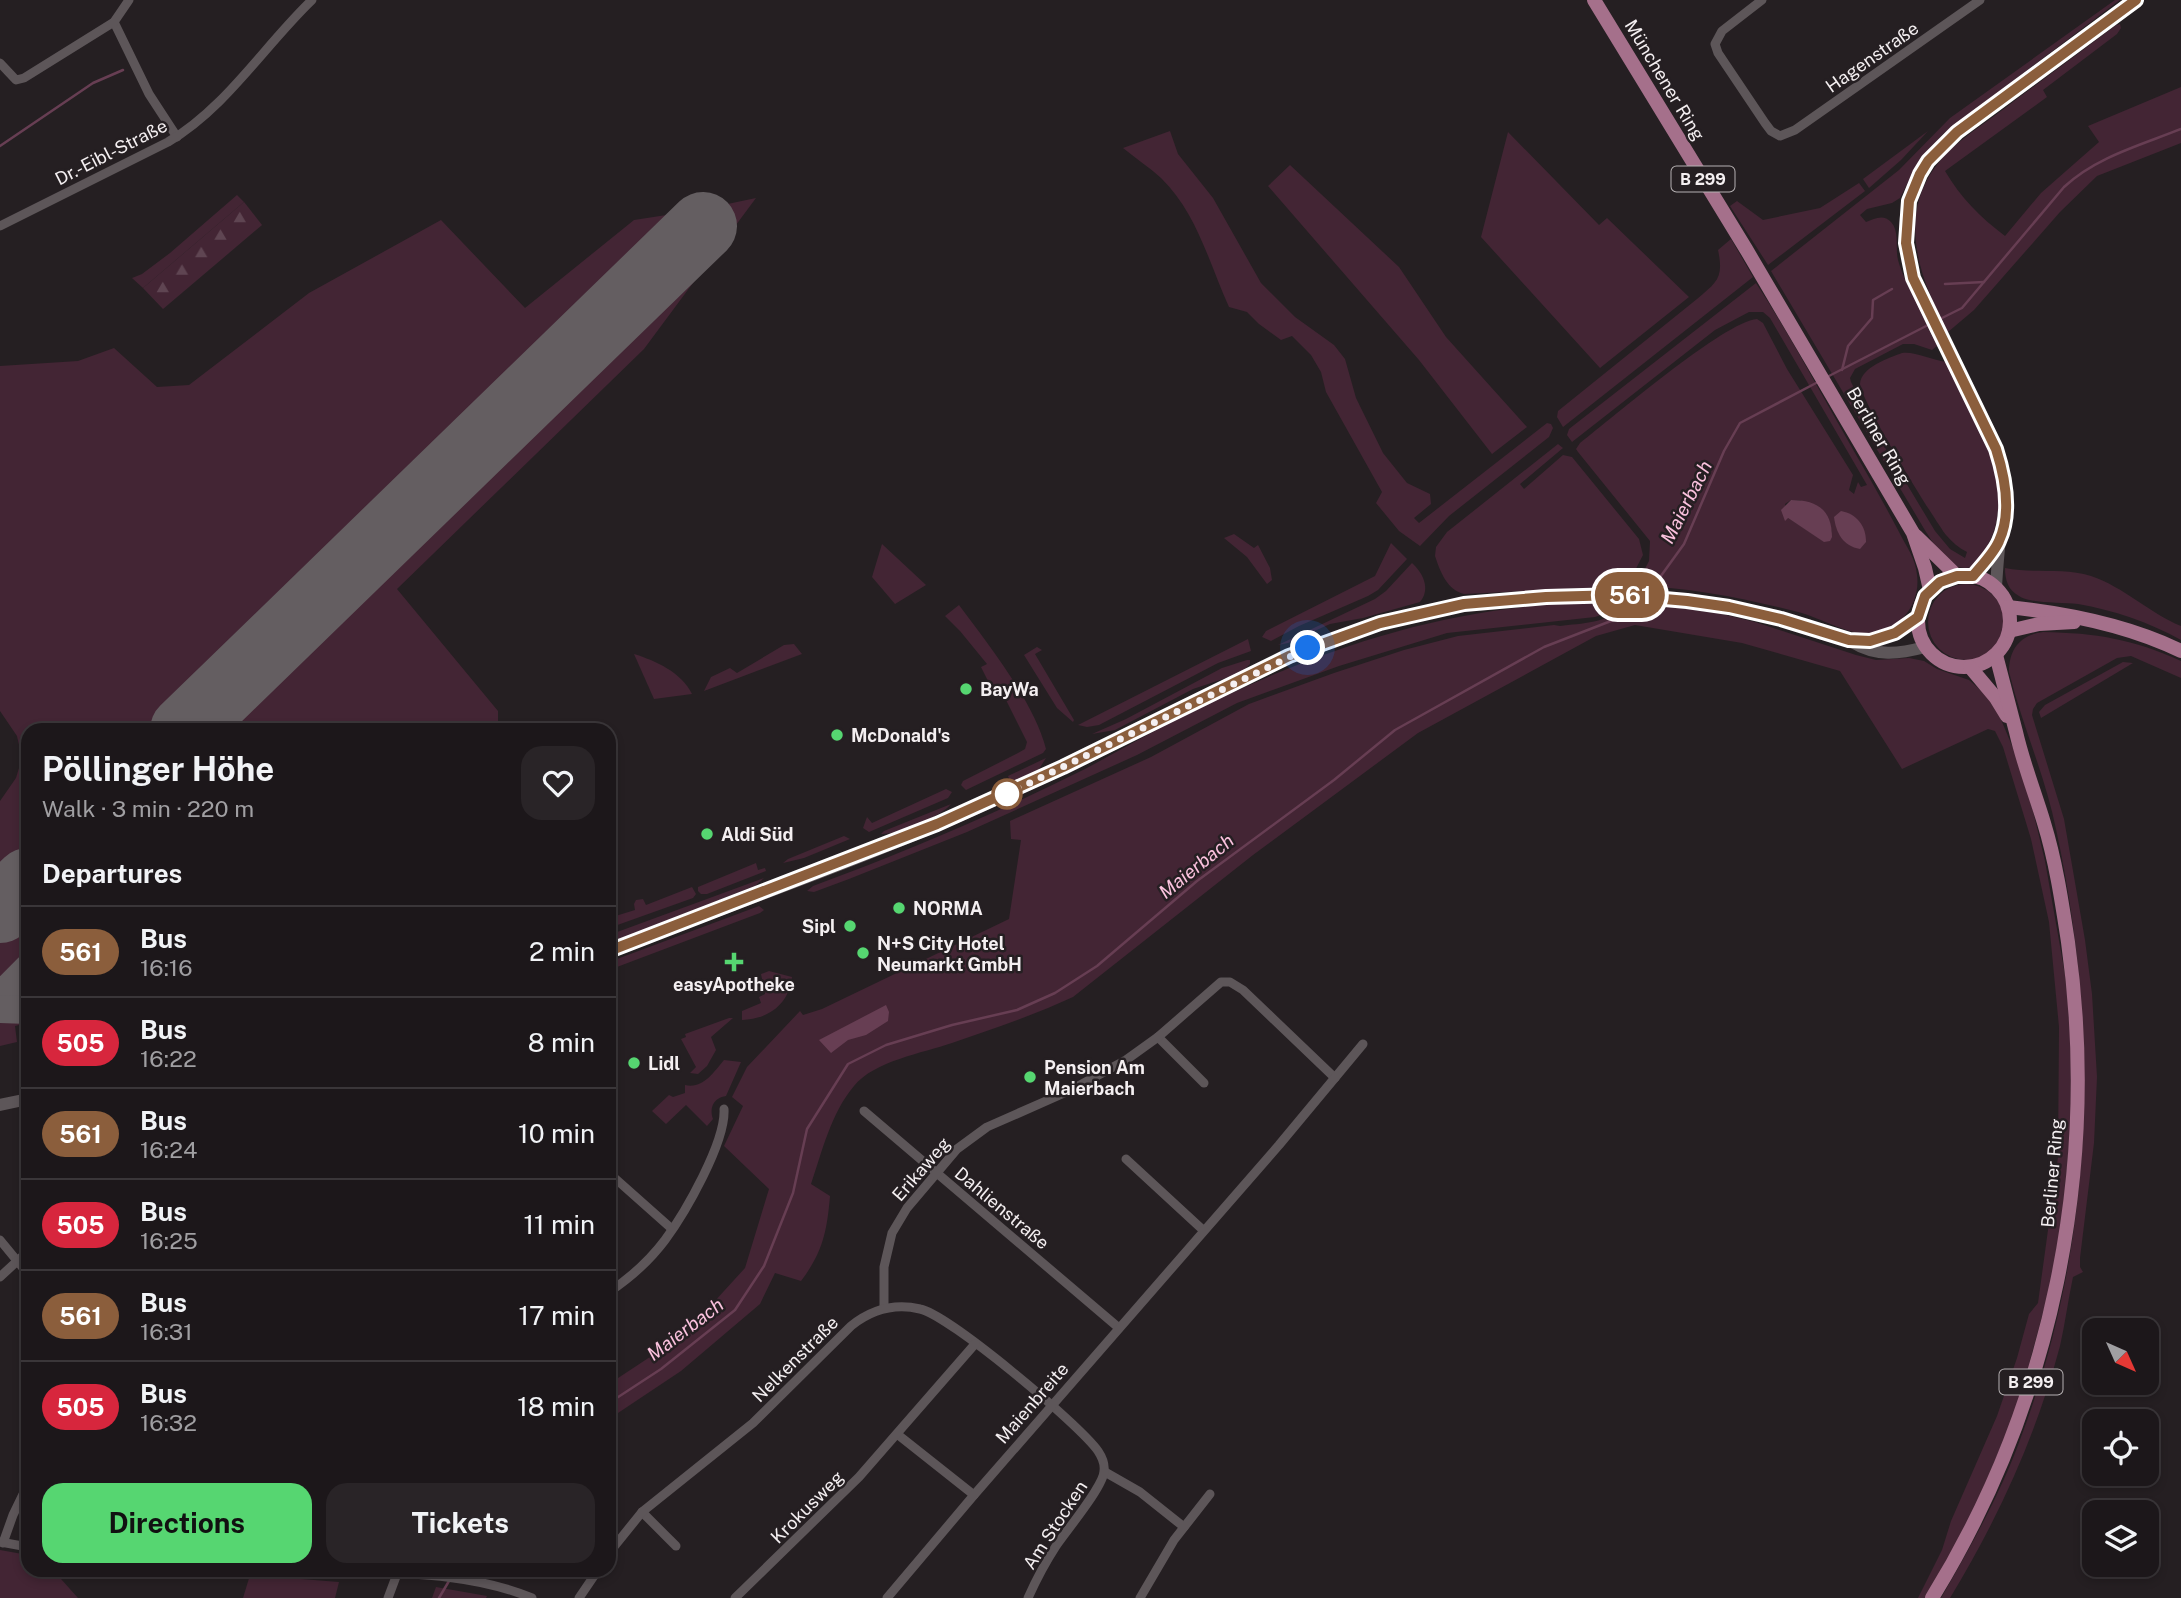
<!DOCTYPE html>
<html lang="en">
<head>
<meta charset="utf-8">
<style>
  body { margin:0; font-family:"Public Sans",sans-serif; background:#292427; color:#f1f3f6; height:100vh; display:flex; flex-direction:column; font-size:26px; white-space:nowrap }
  * { box-sizing:border-box; margin:0 }
  p { font-size:23px; color:#a09fa2 }
  .icon { flex:none; width:38px; height:38px; fill:none; stroke:currentColor; stroke-width:2; stroke-linecap:round; stroke-linejoin:round }
  .map { position:relative; flex:1; overflow:hidden }
  .sheet { position:absolute; left:21px; top:723px; width:595px; height:854px; display:flex; flex-direction:column; background:#1c171a; border-radius:21px; box-shadow:0 4px 10px #0003,0 0 0 2px #3a3639 }
  .sheet>* { flex:none }
  .badge { padding:0 14px; border-radius:23px; font-size:24px; line-height:46px }
  .needle { width:46px; rotate:135deg }
  .controls { position:absolute; left:2082px; top:1318px; display:grid; gap:14px }
  .controls a { display:grid; place-items:center; width:77px; height:77px; border-radius:14px; background:#1c171a; box-shadow:0 4px 10px #0003,0 0 0 2px #3a3639; font-size:35px }
  .you { position:absolute; width:35px; height:35px; margin:-18px; border:5px solid #fff; border-radius:50%; background:#1a73e8; box-shadow:0 0 0 10px #1a73e833 }
  .map>.badge { position:absolute; translate:-50% -50%; box-shadow:0 0 0 4px #fff }
  h2 { padding:0 21px; font-size:26px; line-height:63px }
  .round { display:grid; place-items:center; flex:none; width:74px; height:74px; border-radius:21px; background:#292427 }
  .summary { display:flex; align-items:center; justify-content:space-between; height:119px; padding:0 21px }
  h1 { font-size:33px; font-weight:700; line-height:52px }
  .cta { display:flex; gap:14px; margin-top:auto; padding:14px 21px }
  .cta a { flex:1; height:80px; border-radius:21px; background:#56d671; color:#111; font-size:28px; font-weight:700; line-height:80px; text-align:center }
  .cta a+a { background:#292427; color:#f1f3f6 }
  ul { padding:0; list-style:none }
  li { display:flex; align-items:center; gap:21px; height:91px; padding:0 21px; border-top:2px solid #3a3639 }
  li div { flex:1 }
  li b { display:block; font-size:26px }
  li em { font-style:normal }
  li .badge { min-width:77px; font-weight:700; text-align:center }
  .map>svg:first-child { display:block }
  .green { fill:#432534; fill-rule:evenodd }
  .forest { fill:url(#forest-firs) }
  .water { fill:#673e53 }
  .lines { fill:none; stroke-linecap:round; stroke-linejoin:round }
  .stream { stroke:#673e53; stroke-width:2.5 }
  .taxiway { stroke:#645e61; stroke-width:28 }
  .runway { stroke:#645e61; stroke-width:68 }
  .street { stroke:#5d5659; stroke-width:9 }
  .secondary { stroke:#5d5659; stroke-width:12 }
  .primary { stroke:#a5708b; stroke-width:14 }
  .line-casing { stroke:#fff; stroke-width:16 }
  .line { stroke:#8b5e3c; stroke-width:10 }
  .walk { stroke:#f4eff1; stroke-width:7; stroke-dasharray:0 12.6 }
  .poi-dot { fill:#56d671; stroke:#251f22; stroke-width:2.5 }
  .stop-dot { fill:#fff; stroke:#8b5e3c; stroke-width:3.5 }
  .labels { text-anchor:middle; dominant-baseline:central; stroke-width:5; stroke-linejoin:round; paint-order:stroke }
  .shield { fill:#251f22; stroke:#b6b1b3; stroke-width:2 }
  .shield-label { font-size:16px; font-weight:bold; fill:#f4eff1 }
  .street-label { font-size:18px; fill:#f4eff1; stroke:#251f22 }
  .poi-label { font-size:18px; font-weight:bold; fill:#f4eff1; stroke:#251f22; text-anchor:start }
  .water-label { font-size:19px; font-style:italic; fill:#fbc2de; stroke:#251f22 }
</style>
</head>
<body>
<div class="map">
<svg width="2181" height="1598" viewBox="0 0 2181 1598">
  <defs>
    <pattern id="forest-firs" width="22" height="20" patternUnits="userSpaceOnUse" patternTransform="scale(1.75)"><rect width="22" height="20" fill="#432534"/><path d="M5 1l3.5 6h-7zM16 11l3.5 6h-7z" fill="#5f4552"/></pattern>
  </defs>
  <rect width="100%" height="100%" fill="#251f22"/>
  <g class="green">
    <path d="M2115,0h5l-176,133 -23,24 -21,41 -8,5 -25,6 -7,6 6,7c9,-4 18,-8 25,0 9,10 4,26 7,38 8,30 31,56 39,86l-5,4 -18,-6h-11l-48,25 -5,9 1,4 27,54 57,95 15,18 15,9 2,-6c-8,-4 -15,-10 -21,-17 -13,-17 -86,-136 -86,-151 1,-17 29,-26 42,-31 12,-2 30,7 44,9 17,35 48,85 52,124 3,26 -2,50 -18,71 -4,6 -8,12 -16,11 -17,-1 -30,-24 -38,-36l-155,-261 128,-101 51,-52z"/>
    <path d="M2120,24l1,4 -4,6 -74,56 4,7 -102,74c16,27 35,46 60,65l36,-43 58,-51 -11,-16 93,-39v56l-84,33 -37,36 -86,98 -26,22c-31,-58 -54,-123 -2,-178 17,-17 39,-31 59,-46 37,-28 74,-55 111,-83z"/>
    <path d="M1170,131l8,23 35,44 48,85 34,34 39,28 11,14 11,39 27,55 24,30 23,11 1,10 -17,14 5,5 128,-100 4,1 2,4 -4,9 -100,79 -29,30 -21,-15 -23,-28 6,-11 -56,-100 -5,-20 -10,-17 -19,-19 -11,4 -22,-16 -12,-12 -18,-5c-20,-44 -32,-94 -68,-129 -12,-11 -26,-20 -38,-30z"/>
    <polygon points="1928,131 1901,160 1869,188 1863,179"/>
    <polygon points="1508,132 1599,225 1607,218 1689,297 1600,368 1481,237"/>
    <polygon points="1290,165 1399,267 1446,337 1527,427 1492,454 1419,360 1268,186"/>
    <polygon points="1859,183 1865,191 1768,265 1730,206 1737,201 1763,220 1820,208"/>
    <polygon points="237,195 244,202 143,288 132,278 142,274 170,253"/>
    <polygon points="756,198 644,349 397,589 498,711 498,730 196,730 722,216 692,223 172,730 28,730 28,871 0,898 0,801 16,778 22,758 17,736 0,711 0,366 78,361 114,348 157,387 189,385 309,293 441,220 525,308 634,220 699,210"/>
    <path d="M1731,239l22,38 -190,150 -6,-10 1,-6 139,-112c20,-17 27,-21 21,-49z"/>
    <path d="M1756,283c36,55 66,113 99,170 15,26 30,52 44,79 7,14 17,27 18,43 4,30 -18,56 -48,59 -20,1 -51,-17 -71,-22 -52,-13 -108,-25 -162,-26l13,-25 1,-20 -72,-89 -2,-3 4,-6c31,-24 145,-122 177,-124l6,4 24,46 66,106 -4,15 5,4 4,-12 3,5 6,-2 -97,-167 -7,-6h-14l-34,18 -143,112 -5,-7 2,-6zM1791,500h9l26,14 6,18 -8,9 -36,-23 -3,-14z"/>
    <path d="M1558,444l5,4 -43,36 4,5 39,-34 9,2 67,82 4,16 -16,31 -163,8c-17,-4 -24,-23 -29,-38l1,-9 11,-15z"/>
    <polygon points="1234,534 1254,548 1258,545 1270,568 1272,580 1267,584 1247,557 1224,538"/>
    <polygon points="1391,543 1407,559 1378,590 1368,596 1299,626 1271,641 1262,637 1266,631 1375,576"/>
    <polygon points="882,544 926,585 895,604 872,577"/>
    <path d="M1412,563c11,10 19,26 8,39l-57,16 -33,6 -42,19 -10,2 97,-46 11,-8z"/>
    <path d="M2005,568c29,6 58,-1 86,8 33,11 58,37 90,50v14c-32,-18 -68,-30 -103,-36 -17,-2 -47,0 -59,-8 -11,-6 -14,-16 -14,-28z"/>
    <circle cx="1966" cy="622" r="38"/>
    <path d="M1581,603l36,2 -10,8 -12,4 -148,16 -108,33 -102,37 -100,52 -170,77 -118,47 -35,13 -7,-1 6,-5c92,-34 184,-73 272,-117 34,-18 68,-38 102,-55 126,-62 253,-107 394,-111z"/>
    <path d="M959,605c29,39 75,97 87,144l-3,4 -77,37 -5,-5 2,-4 55,-28 7,-4 2,-7 -26,-52 -7,3 -13,-26 6,-3 -27,-33 -15,-15z"/>
    <path d="M1623,605l42,4 2,-3 55,8 33,8 101,33 20,5 33,-2 15,3 13,8 32,11 15,13 13,17 21,50 14,47 13,54 22,125 4,66v68l-8,95 -13,72 -33,121 -45,107 -46,83h-8l24,-48 9,-29 46,-105 20,-58 12,-44 9,-11 20,-146 1,-130 -10,-105 -18,-83 -28,-92 -8,-16 -7,-2 -86,40 -62,-98 -98,-28 -107,-18 -39,11 -178,97 -165,122 -180,142c-39,18 -80,32 -121,46 -29,10 -78,18 -98,43 -23,27 -32,66 -43,98l19,12c-3,35 -7,56 -29,85l-26,-8 -15,31 -79,67 -72,48v-35l50,-33 44,-37 42,-46 24,-79 -45,-43 19,-40 -11,-9 15,-30 53,-56 3,4 19,-6 187,-90 12,-79 -10,-1 -1,-18 141,-64 98,-53 85,-31 70,-23 54,-14 96,-11 6,1c21,-3 49,-2 63,-21z"/>
    <path d="M2043,632c53,1 90,7 138,29v17l-50,-22 -14,2 -80,45 -4,6 -1,6 32,104 21,121 7,54 5,83 -3,66 -14,115v9l3,5 -10,5c-5,23 -8,47 -13,69 -24,90 -62,173 -110,252h-9c30,-52 60,-105 80,-161 74,-197 79,-404 35,-608 -11,-54 -34,-104 -47,-157 0,-23 11,-37 34,-40z"/>
    <polygon points="1248,639 1251,651 1218,663 1099,725 1087,727 1078,725"/>
    <polygon points="794,644 802,654 704,691 711,677 730,668 737,673 784,645"/>
    <polygon points="1037,647 1042,650 1035,654 1074,720 1073,722 1057,708 1024,655"/>
    <path d="M634,654c22,7 47,18 58,40l-38,5z"/>
    <polygon points="1247,660 1250,660 1250,664 1241,673 1193,689 1115,730 1092,734 1126,719 1222,668"/>
    <polygon points="2123,662 2133,663 2041,718 2039,712 2045,705"/>
    <polygon points="1046,758 1039,769 1011,783 1008,776"/>
    <polygon points="946,789 952,792 948,798 869,832 863,828 867,817 872,823"/>
    <path d="M951,804c-9,12 -54,31 -70,30l3,-3z"/>
    <polygon points="844,836 850,839 804,858 783,863 788,859"/>
    <polygon points="756,863 758,870 765,868 766,871 707,894 701,894 698,891 698,887"/>
    <polygon points="764,878 755,886 609,943 609,935"/>
    <polygon points="692,887 696,894 693,898 609,928 609,918 635,910 634,904 636,900 643,899 646,905"/>
    <polygon points="759,906 764,910 760,913 609,970 609,962"/>
    <polygon points="16,910 21,910 28,916 28,962 0,991 0,921"/>
    <path d="M769,971l23,6c-3,27 -23,42 -50,43v-9l19,-8 -2,-6 6,-3 -4,-20z"/>
    <polygon points="0,1013 17,1013 19,1025 15,1026 17,1042 0,1046"/>
    <polygon points="729,1018 733,1018 711,1037 716,1050 707,1066 698,1074 690,1073 696,1067 681,1039 686,1037 685,1034"/>
    <path d="M724,1060l17,2 -15,34c-12,2 -17,11 -13,23l-6,7 -21,-21 -20,19 -14,-13 17,-16 4,2 12,-4v-8c18,4 28,-12 39,-25z"/>
    <polygon points="0,1550 28,1555 28,1570 61,1570 61,1579 78,1598 0,1598"/>
    <polygon points="250,1575 339,1582 335,1598 243,1598"/>
    <polygon points="436,1587 487,1596 486,1598 432,1598"/>
  </g>
  <polygon class="forest" points="244,202 262,225 163,309 143,288"/>
  <g class="water">
    <path d="M1791,500c26,0 41,10 41,37l-2,4 -6,1 -36,-24 -3,3 -4,-11z"/>
    <path d="M1841,511c16,3 25,15 25,31l-6,7c-17,-3 -24,-16 -26,-32z"/>
    <polygon points="886,1005 889,1012 888,1021 866,1035 848,1040 831,1053 819,1040"/>
  </g>
  <g class="lines">
    <g class="stream">
      <polyline points="0,146 93,83 123,70"/>
      <polyline points="1945,284 1984,282"/>
      <path d="M1936,321l26,-13 102,-121c32,-30 77,-42 117,-58"/>
      <polyline points="1842,370 1848,346 1872,318 1873,300 1892,289"/>
      <polyline points="1827,377 1930,324"/>
      <polyline points="1650,591 1684,544 1724,451 1740,423 1818,382"/>
      <polyline points="609,1403 661,1369 735,1310 764,1266 793,1193 807,1129 848,1064 886,1045 952,1025 1017,1010 1055,993 1097,966 1197,881 1334,780 1395,730 1544,647 1634,612 1642,602"/>
      <polyline points="439,1598 449,1581"/>
    </g>
    <g class="taxiway">
      <polyline points="14,895 28,911"/>
      <polyline points="0,996 28,968"/>
      <polyline points="0,1009 28,1010"/>
    </g>
    <g class="runway">
      <polyline points="184,730 703,226"/>
      <polyline points="0,909 28,882"/>
    </g>
    <g class="street">
      <polyline points="1762,0 1722,31 1715,44 1718,53 1765,123 1771,131 1780,136 1795,130 1980,0"/>
      <polyline points="114,22 149,94 177,137"/>
      <polyline points="0,63 16,80 24,78 114,22 129,0"/>
      <path d="M0,226l168,-84c58,-34 96,-96 144,-142"/>
      <polyline points="1158,1037 1204,1083"/>
      <polyline points="864,1111 1119,1328"/>
      <polyline points="1126,1159 1203,1230"/>
      <polyline points="609,1173 672,1229"/>
      <polyline points="0,1240 28,1274"/>
      <polyline points="0,1277 28,1251"/>
      <path d="M609,1292c21,-14 41,-32 56,-52 20,-27 61,-98 59,-131"/>
      <polyline points="884,1308 884,1267 892,1233 907,1208 957,1149 987,1127 1071,1090 1126,1060 1158,1037 1221,982 1230,982 1243,990 1335,1078"/>
      <polyline points="897,1434 974,1495"/>
      <polyline points="1105,1472 1140,1492 1184,1527"/>
      <polyline points="642,1512 676,1546"/>
      <polyline points="0,1542 28,1547"/>
      <polyline points="3,1543 13,1515 28,1484"/>
      <path d="M609,1553l33,-41 111,-89 98,-97c20,-16 43,-23 69,-17 29,6 159,115 178,142 4,6 7,13 6,20 0,15 -38,60 -48,75 -11,17 -20,34 -28,52"/>
      <path d="M317,1570c72,4 148,0 215,28"/>
      <polyline points="388,1598 397,1574"/>
      <polyline points="579,1598 598,1570"/>
      <polyline points="735,1598 859,1477 975,1344"/>
      <polyline points="887,1598 974,1495 1279,1145 1363,1044"/>
      <polyline points="1140,1598 1174,1540 1210,1494"/>
    </g>
    <g class="secondary">
      <polyline points="1973,576 1999,541"/>
      <path d="M1996,587c1,-16 2,-32 4,-47 3,-24 8,-45 3,-69 -22,-94 -151,-217 -73,-312 23,-28 53,-47 82,-68 41,-30 83,-61 124,-91"/>
      <path d="M1852,642c24,15 47,12 73,5"/>
      <path d="M609,951c135,-51 272,-98 403,-159 61,-29 121,-60 182,-90 87,-43 176,-86 275,-98 87,-11 177,-14 264,4 27,6 54,13 81,21 15,4 31,12 47,12 22,1 40,-11 57,-24"/>
      <polyline points="0,1105 28,1099"/>
    </g>
    <g class="primary">
      <polyline points="1594,0 1746,249 1913,533 1925,568 1930,590"/>
      <polyline points="1916,536 1957,576"/>
      <circle cx="1964" cy="621" r="46"/>
      <path d="M2008,607c58,6 120,18 173,44"/>
      <polyline points="2009,631 2039,624 2074,622"/>
      <polyline points="1970,667 1996,698 2007,716"/>
      <path d="M1932,1598c120,-195 168,-429 136,-656 -6,-39 -12,-80 -24,-119 -9,-30 -21,-60 -28,-91 -7,-26 -13,-51 -20,-77"/>
    </g>
  </g>
  <g class="lines">
    <g class="line-casing">
      <path id="line" d="M609,951l328,-127 126,-57 226,-111 91,-33 84,-19 82,-7 74,-2 67,6 42,6 52,12 68,21 21,1 25,-8 23,-16 7,-21 15,-14 17,-6h16c9,-11 21,-23 26,-35 13,-28 6,-64 -3,-92l-83,-171 -7,-35 3,-42 11,-27 8,-13 29,-29 179,-132"/>
    </g>
    <use href="#line" class="line"/>
    <polyline class="walk" points="1007,794 1308,648"/>
  </g>
  <g class="poi-dot">
    <circle cx="966" cy="689" r="7"/>
    <circle cx="837" cy="735" r="7"/>
    <circle cx="707" cy="834" r="7"/>
    <circle cx="899" cy="908" r="7"/>
    <circle cx="850" cy="926" r="7"/>
    <circle cx="863" cy="953" r="7"/>
    <path d="M730.5 951.5h7v7h7v7h-7v7h-7v-7h-7v-7h7z"/>
    <circle cx="634" cy="1063" r="7"/>
    <circle cx="1030" cy="1077" r="7"/>
  </g>
  <circle class="stop-dot" cx="1007" cy="794" r="14"/>
  <g class="labels">
    <g class="shield">
      <rect x="1671.5" y="166.5" width="63" height="25" rx="5"/>
      <rect x="1999.5" y="1369.5" width="63" height="25" rx="5"/>
    </g>
    <g class="shield-label">
      <text x="1703" y="179">B 299</text>
      <text x="2031" y="1382">B 299</text>
    </g>
    <g class="street-label">
      <text transform="translate(1872 57) rotate(-35)">Hagenstraße</text>
      <text transform="translate(1665 80) rotate(59)">Münchener Ring</text>
      <text transform="translate(111 152) rotate(-27)">Dr.-Eibl-Straße</text>
      <text transform="translate(1879 436) rotate(60)">Berliner Ring</text>
      <text transform="translate(921 1169) rotate(-49)">Erikaweg</text>
      <text transform="translate(2052 1173) rotate(-85)">Berliner Ring</text>
      <text transform="translate(1002 1208) rotate(40)">Dahlienstraße</text>
      <text transform="translate(795 1359) rotate(-45)">Nelkenstraße</text>
      <text transform="translate(1032 1403) rotate(-49)">Maienbreite</text>
      <text transform="translate(807 1507) rotate(-45)">Krokusweg</text>
      <text transform="translate(1055 1525) rotate(-57)">Am Stocken</text>
    </g>
    <g class="poi-label">
      <text x="980" y="689">BayWa</text>
      <text x="851" y="735">McDonald's</text>
      <text x="721" y="834">Aldi Süd</text>
      <text x="913" y="908">NORMA</text>
      <text x="836" y="926" text-anchor="end">Sipl</text>
      <text x="877" y="943">N+S City Hotel<tspan x="877" dy="21">Neumarkt GmbH</tspan></text>
      <text x="734" y="984" text-anchor="middle">easyApotheke</text>
      <text x="648" y="1063">Lidl</text>
      <text x="1044" y="1067">Pension Am<tspan x="1044" dy="21">Maierbach</tspan></text>
    </g>
    <g class="water-label">
      <text transform="translate(1686 502) rotate(-63)">Maierbach</text>
      <text transform="translate(1196 866) rotate(-39)">Maierbach</text>
      <text transform="translate(685 1329) rotate(-37)">Maierbach</text>
    </g>
  </g>
</svg>
<div class="controls">
<a><svg class="needle" viewBox="-14 -14 28 28"><path d="M0-13l5 13h-10z" fill="#e53935"/><path d="M0 13l5-13h-10z" fill="#a09fa2"/></svg></a>
<a><svg class="icon" aria-label="locate" viewBox="0 0 24 24"><circle cx="12" cy="12" r="6"/><path d="M12 2v4M12 18v4M2 12h4M18 12h4"/></svg></a>
<a><svg class="icon" aria-label="layers" viewBox="0 0 24 24"><path d="M12 4l9 5-9 5-9-5zM3 14l9 5 9-5"/></svg></a>
</div>
<div class="you" style="left:1308px;top:648px"></div>
<b class="badge" style="left:1630px;top:595px;background:#8b5e3c;color:#fff">561</b>
<section class="sheet">
<div class="summary"><div><h1>Pöllinger Höhe</h1><p>Walk · 3 min · 220 m</p></div><a class="round"><svg class="icon" aria-label="heart" viewBox="0 0 24 24"><path d="M12 20l-8-8c-3-5 5-10 8-4 3-6 11-1 8 4z"/></svg></a></div>
<h2>Departures</h2>
<ul>
<li><span class="badge" style="background:#8b5e3c;color:#fff">561</span><div><b>Bus</b><p>16:16</p></div><em>2 min</em></li>
<li><span class="badge" style="background:#d7263d;color:#fff">505</span><div><b>Bus</b><p>16:22</p></div><em>8 min</em></li>
<li><span class="badge" style="background:#8b5e3c;color:#fff">561</span><div><b>Bus</b><p>16:24</p></div><em>10 min</em></li>
<li><span class="badge" style="background:#d7263d;color:#fff">505</span><div><b>Bus</b><p>16:25</p></div><em>11 min</em></li>
<li><span class="badge" style="background:#8b5e3c;color:#fff">561</span><div><b>Bus</b><p>16:31</p></div><em>17 min</em></li>
<li><span class="badge" style="background:#d7263d;color:#fff">505</span><div><b>Bus</b><p>16:32</p></div><em>18 min</em></li>
</ul>
<div class="cta"><a>Directions</a><a>Tickets</a></div>
</section>
</div>
</body>
</html>
